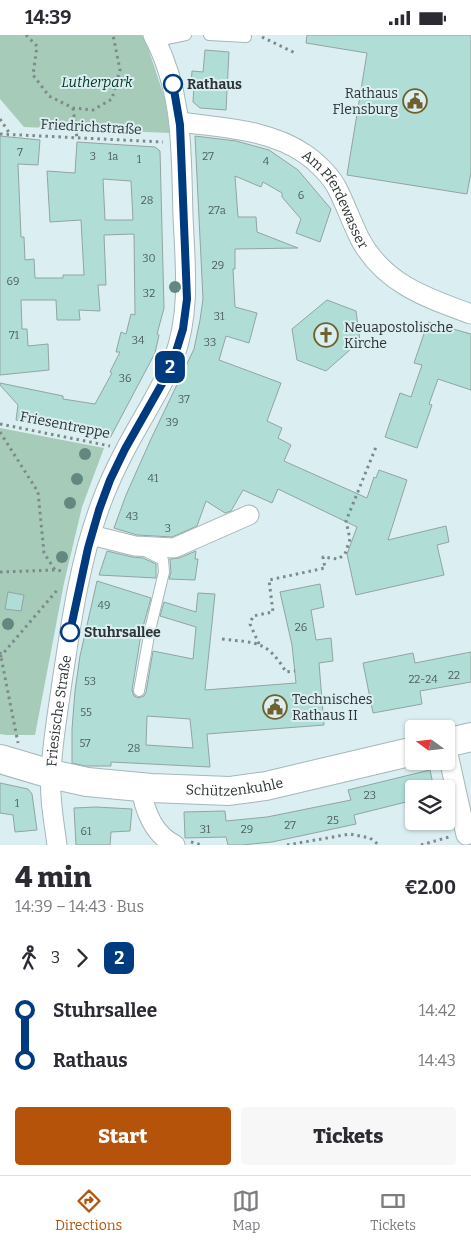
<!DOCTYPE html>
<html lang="en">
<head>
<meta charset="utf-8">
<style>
  body { margin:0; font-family:Bitter,serif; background:#f7f7f7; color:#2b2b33; height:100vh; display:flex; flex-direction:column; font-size:19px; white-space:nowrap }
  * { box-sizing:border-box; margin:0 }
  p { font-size:16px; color:#7c7c81 }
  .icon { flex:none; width:28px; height:28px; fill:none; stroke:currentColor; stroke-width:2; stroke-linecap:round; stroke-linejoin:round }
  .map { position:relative; height:810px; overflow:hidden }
  .details { display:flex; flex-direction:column; background:#fff; flex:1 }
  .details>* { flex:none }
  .badge { padding:0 10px; border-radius:8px; font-size:18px; line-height:32px }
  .needle { width:32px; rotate:285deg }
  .fabs { position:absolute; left:405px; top:685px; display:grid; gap:10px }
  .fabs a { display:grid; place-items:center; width:50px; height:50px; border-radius:5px; background:#fff; box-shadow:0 1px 4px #0004; font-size:25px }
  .map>.badge { position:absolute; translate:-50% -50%; box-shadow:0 0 0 2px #fff }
  .legs { display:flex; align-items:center; gap:8px; height:55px; padding:0 15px; font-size:16px }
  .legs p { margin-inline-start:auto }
  .head { display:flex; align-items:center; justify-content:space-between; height:85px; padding:0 15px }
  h1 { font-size:28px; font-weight:800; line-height:38px }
  .button { display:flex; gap:10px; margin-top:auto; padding:10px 15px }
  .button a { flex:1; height:58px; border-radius:5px; background:#b45309; color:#fff; font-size:20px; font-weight:800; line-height:58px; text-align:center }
  .button a+a { background:#f7f7f7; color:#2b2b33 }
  ul { padding:0 15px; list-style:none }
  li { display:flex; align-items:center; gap:18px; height:50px; font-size:19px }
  li i { display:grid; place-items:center; width:8px; height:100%; margin:0 6px; background:currentColor }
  li i::after { content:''; width:12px; height:12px; margin:-6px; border:4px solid; border-radius:50%; background:#fff }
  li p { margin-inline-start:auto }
  li:first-child i { background:linear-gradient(#0000 50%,currentColor 0) }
  li:last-child i { background:linear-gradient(currentColor 50%,#0000 0) }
  .status { display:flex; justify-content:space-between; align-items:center; height:35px; padding:0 25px; background:#fff; direction:ltr }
  .status svg { height:14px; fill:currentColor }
  .dock { display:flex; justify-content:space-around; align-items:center; height:70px; border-top:1px solid #e1e1e2; background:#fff; font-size:14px; color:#7c7c81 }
  .dock a { display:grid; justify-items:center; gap:2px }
  .dock .active { color:#b45309 }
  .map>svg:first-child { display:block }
  .green { fill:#a6cbb8 }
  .building { fill:#b0ded7; stroke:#92a4a1; fill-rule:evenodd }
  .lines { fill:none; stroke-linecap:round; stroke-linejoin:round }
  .service-casing { stroke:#a5b7ba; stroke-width:12 }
  .minor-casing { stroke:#a5b7ba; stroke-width:21 }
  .secondary-casing { stroke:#a5b7ba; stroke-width:30 }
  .path { stroke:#7d8a8b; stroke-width:3; stroke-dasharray:2.5 4; stroke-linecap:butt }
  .service { stroke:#fff; stroke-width:10 }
  .minor { stroke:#fff; stroke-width:19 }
  .secondary { stroke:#fff; stroke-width:28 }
  .tree { fill:#63887f }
  .line-1-casing { stroke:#fff; stroke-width:11 }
  .line-1 { stroke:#003b80; stroke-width:8 }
  .stop-1-dot { fill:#fff; stroke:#003b80; stroke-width:2.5 }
  .labels { text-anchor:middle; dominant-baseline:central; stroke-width:4; stroke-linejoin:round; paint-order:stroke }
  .number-label { font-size:11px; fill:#4e5e5e }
  .park-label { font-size:14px; font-style:italic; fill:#003421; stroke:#dbeef1 }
  .stop-label { font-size:14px; font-weight:bold; fill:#2d3435; stroke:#dbeef1; text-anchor:start }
  .poi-label { font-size:14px; fill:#2d3435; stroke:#dbeef1; text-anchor:start }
  .street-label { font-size:14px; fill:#2d3435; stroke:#dbeef1 }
</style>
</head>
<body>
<div class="status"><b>14:39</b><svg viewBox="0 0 49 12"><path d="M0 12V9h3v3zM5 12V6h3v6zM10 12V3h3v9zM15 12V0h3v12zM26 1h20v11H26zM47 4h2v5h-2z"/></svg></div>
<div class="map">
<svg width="471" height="810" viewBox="0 0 471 810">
  <rect width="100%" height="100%" fill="#dbeef1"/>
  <g class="green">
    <polygon points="0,0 142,0 148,13 165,64 170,98 24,92 0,64"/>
    <polygon points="0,393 104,413 82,472 64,548 35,700 6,700 0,699"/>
  </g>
  <g class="building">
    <polygon points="307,0 471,0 471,137 467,159 347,140 367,18 306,8"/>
    <polygon points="205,15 229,17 226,75 200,73 193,67 194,50 191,50 192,36 203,37"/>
    <path d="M0,101l40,4 -2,25 -20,-1 3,73h3l1,23 9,-1 1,19h28v-3h21l-3,-55 -31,2 -3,-51 28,2 2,-31 78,5 5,4 4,157 -7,26 2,1 -4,18 -45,85 -94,-18 2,-15 -18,-20v-2l63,13v3l32,5 17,-31 -2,-1 10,-20h-4l5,-20 5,2 5,-20 4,1 -1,-81 -30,1 2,50h-8l2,26 -21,-1 1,10h-23l-1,-20h-35l1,29h5l1,17 20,-2 1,26 -49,5zM103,144l28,2 2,39h-28z"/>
    <polygon points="195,101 236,106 269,115 298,135 331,174 320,207 296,198 301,184 282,162 282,158 263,147 261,152 235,141 238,182 256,182 257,197 298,213 235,214 235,234 233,234 235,272 257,278 249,308 226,301 219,325 281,348 267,386 282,393 278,403 291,410 284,426 367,463 374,442 376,443 379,435 407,445 388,505 446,491 449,507 437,510 444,540 356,560 347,519 357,492 278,454 272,468 243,455 231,476 225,478 206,466 197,491 172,502 137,500 114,493 126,460 151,404 194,314 200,285 203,264"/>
    <polygon points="327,265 356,276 360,306 326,336 297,325 292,294"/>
    <polygon points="428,287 471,299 471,355 438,344 429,369 432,370 417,413 385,402 400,358 411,362 422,330 414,328"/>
    <polygon points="107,516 132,522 143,523 156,529 156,543 99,540"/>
    <polygon points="196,516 195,524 198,524 195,545 169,544 171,537 170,524 179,523"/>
    <path d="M97,546l54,17 -10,36 -9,56 2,6 4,2 6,-2 2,-4 7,-41 40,8 3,-32 -36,-11 4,-14 32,10 2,-19 17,1 -10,96 91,-7 -4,-38 -12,-53 40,-8 4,23 -13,3 5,30 15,-2 2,23 -14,2 5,62 -117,9 3,33 -99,-5v4h-26l-13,-3v-34l3,-38 5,-35zM147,681l43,3 3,29 -47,-3z"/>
    <polygon points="8,557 24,560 21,576 5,574"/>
    <polygon points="471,617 471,647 420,656 422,669 373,678 363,628 413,618 415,628"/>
    <polygon points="430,735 434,754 414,754 414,765 354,780 356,789 272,807 242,810 228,810 226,802 185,803 184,777 225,776 226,786 267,782 351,765 348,755"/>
    <polygon points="0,748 28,754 32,759 37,795 15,797 13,780 0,778"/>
    <polygon points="96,772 132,774 130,796 111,797 110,810 76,810 74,773"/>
  </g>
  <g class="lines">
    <g class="service-casing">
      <g id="service">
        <polyline points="209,0 246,2"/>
        <polyline points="157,6 186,0"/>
        <polyline points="139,656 150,595 164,537 163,525 143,515"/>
      </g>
    </g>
    <g class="minor-casing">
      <g id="minor">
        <path id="s1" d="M180,87c42,6 89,7 125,32 12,8 27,23 33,36 8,16 14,33 22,49 24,45 67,59 111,75"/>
        <polyline points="91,500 135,511 174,513 249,480"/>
        <polyline points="446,710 466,800"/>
        <path d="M141,752c3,22 12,47 34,58"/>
        <path id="s2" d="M57,810c-3,-24 -8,-47 -6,-71 1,-31 7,-62 11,-92 9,-58 17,-118 37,-173 11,-32 27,-62 44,-91 11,-20 23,-39 31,-60 17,-46 11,-94 9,-142 -2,-63 1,-123 -30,-181"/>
      </g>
    </g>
    <g class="secondary-casing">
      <g id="secondary">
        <polyline points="446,708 471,702"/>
        <path id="s3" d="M0,724l51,15 36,8 64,6 78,3 37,-5 148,-35"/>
      </g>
    </g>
    <g class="path">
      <polyline points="26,0 37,11 33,40 49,61 73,73 93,75 112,64 120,35 113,0"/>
      <polyline points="262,2 295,18"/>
      <polyline points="73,73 77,103"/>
      <polyline points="0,84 10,99"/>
      <polyline points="0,99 163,107"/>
      <polyline points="0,389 110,411"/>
      <polyline points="0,397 38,457 44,518 55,535 64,536"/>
      <polyline points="0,537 55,535"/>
      <path d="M222,604c34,4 45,1 64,33l9,-1"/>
      <polyline points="259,609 250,589 253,581 273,577 269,545 325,533 323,522 338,524 345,519 350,504 346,486 376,412"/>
      <polyline points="0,617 18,708"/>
      <polyline points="0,622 59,553"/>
      <polyline points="191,807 202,810"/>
      <polyline points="287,810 350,799 370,803 379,810"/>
      <polyline points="421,810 449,802"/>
    </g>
    <use href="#service" class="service"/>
    <use href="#minor" class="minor"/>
    <use href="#secondary" class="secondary"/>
  </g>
  <g class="tree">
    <circle cx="175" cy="252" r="6"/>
    <circle cx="85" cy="419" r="6"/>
    <circle cx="77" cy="444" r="6"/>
    <circle cx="70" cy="468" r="6"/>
    <circle cx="62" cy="522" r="6"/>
    <circle cx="8" cy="589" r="6"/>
  </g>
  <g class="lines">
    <g class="line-1-casing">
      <polyline id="line-1" points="70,597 88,513 99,475 110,445 125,414 163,347 174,323 183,294 187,264 180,90 173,49"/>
    </g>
    <use href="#line-1" class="line-1"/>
  </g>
  <defs>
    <g id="civic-ring" transform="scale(1.25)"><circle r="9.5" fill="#dbeef1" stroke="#6f612e" stroke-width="1.5"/><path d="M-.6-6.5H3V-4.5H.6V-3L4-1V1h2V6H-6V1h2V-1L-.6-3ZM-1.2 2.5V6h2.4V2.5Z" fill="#6f612e"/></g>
    <g id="church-ring" transform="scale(1.25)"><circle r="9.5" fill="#dbeef1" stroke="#6f612e" stroke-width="1.5"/><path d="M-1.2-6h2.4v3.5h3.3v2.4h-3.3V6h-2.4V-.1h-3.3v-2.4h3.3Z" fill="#6f612e"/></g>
  </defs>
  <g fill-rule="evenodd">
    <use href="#civic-ring" x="415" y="66"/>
    <use href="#church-ring" x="326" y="300"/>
    <use href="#civic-ring" x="275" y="672"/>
  </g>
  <g class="stop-1-dot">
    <circle cx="173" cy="49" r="9"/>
    <circle cx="70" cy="597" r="9"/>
  </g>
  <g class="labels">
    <g class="number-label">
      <text x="20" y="117">7</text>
      <text x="93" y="121">3</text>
      <text x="113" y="121">1a</text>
      <text x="208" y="121">27</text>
      <text x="139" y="124">1</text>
      <text x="266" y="126">4</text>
      <text x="301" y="160">6</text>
      <text x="147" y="165">28</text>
      <text x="217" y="175">27a</text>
      <text x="149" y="223">30</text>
      <text x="218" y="230">29</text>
      <text x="13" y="246">69</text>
      <text x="149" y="258">32</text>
      <text x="219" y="281">31</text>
      <text x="14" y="300">71</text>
      <text x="138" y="305">34</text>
      <text x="210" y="307">33</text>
      <text x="125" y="343">36</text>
      <text x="184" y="364">37</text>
      <text x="172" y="387">39</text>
      <text x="153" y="443">41</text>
      <text x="132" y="481">43</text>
      <text x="168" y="493">3</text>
      <text x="104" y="570">49</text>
      <text x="301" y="592">26</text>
      <text x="454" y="640">22</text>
      <text x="423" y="644">22-24</text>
      <text x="90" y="646">53</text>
      <text x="86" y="677">55</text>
      <text x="85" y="708">57</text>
      <text x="134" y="713">28</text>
      <text x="370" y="760">23</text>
      <text x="17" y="768">1</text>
      <text x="333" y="785">25</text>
      <text x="290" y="790">27</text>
      <text x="205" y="794">31</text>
      <text x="247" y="794">29</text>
      <text x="86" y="796">61</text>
    </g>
    <g class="park-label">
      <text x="97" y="47">Lutherpark</text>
    </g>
    <g class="stop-label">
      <text x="187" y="49">Rathaus</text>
      <text x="84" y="597">Stuhrsallee</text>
    </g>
    <g class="poi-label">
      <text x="398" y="58" text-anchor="end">Rathaus<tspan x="398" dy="16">Flensburg</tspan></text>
      <text x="344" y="292">Neuapostolische<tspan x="344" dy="16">Kirche</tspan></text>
      <text x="292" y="664">Technisches<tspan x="292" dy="16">Rathaus II</tspan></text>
    </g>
    <g class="street-label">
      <text transform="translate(91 92) rotate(3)">Friedrichstraße</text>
      <text stroke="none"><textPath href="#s1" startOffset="186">Am Pferdewasser</textPath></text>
      <text transform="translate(65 390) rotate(11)">Friesentreppe</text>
      <text stroke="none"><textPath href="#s2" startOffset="135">Friesische Straße</textPath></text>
      <text stroke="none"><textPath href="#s3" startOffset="238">Schützenkuhle</textPath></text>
    </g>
  </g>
</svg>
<div class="fabs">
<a><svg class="needle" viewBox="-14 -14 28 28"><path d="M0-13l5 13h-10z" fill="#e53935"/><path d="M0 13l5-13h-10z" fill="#7c7c81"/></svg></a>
<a><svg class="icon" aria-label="layers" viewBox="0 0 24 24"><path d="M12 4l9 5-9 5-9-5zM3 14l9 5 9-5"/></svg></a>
</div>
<b class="badge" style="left:170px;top:332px;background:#003b80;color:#fff">2</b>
</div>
<section class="details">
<div class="head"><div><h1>4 min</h1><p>14:39 – 14:43 · Bus</p></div><b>€2.00</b></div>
<div class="legs"><svg class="icon" aria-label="walk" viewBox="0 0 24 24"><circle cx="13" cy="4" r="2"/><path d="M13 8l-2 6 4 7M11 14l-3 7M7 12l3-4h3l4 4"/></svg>3<svg class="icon" aria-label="forward" viewBox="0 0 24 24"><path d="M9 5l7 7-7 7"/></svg><b class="badge" style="background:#003b80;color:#fff">2</b></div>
<ul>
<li><i style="color:#003b80"></i><b>Stuhrsallee</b><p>14:42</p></li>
<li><i style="color:#003b80"></i><b>Rathaus</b><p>14:43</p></li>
</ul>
<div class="button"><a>Start</a><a>Tickets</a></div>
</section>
<nav class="dock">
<a class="active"><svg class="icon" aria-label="directions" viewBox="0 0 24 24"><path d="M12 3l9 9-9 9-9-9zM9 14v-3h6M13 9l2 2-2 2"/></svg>Directions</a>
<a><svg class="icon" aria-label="map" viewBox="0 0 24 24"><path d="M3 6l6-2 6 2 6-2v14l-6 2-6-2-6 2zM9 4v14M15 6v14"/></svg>Map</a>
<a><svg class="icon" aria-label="tickets" viewBox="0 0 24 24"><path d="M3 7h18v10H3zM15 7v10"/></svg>Tickets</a>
</nav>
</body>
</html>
